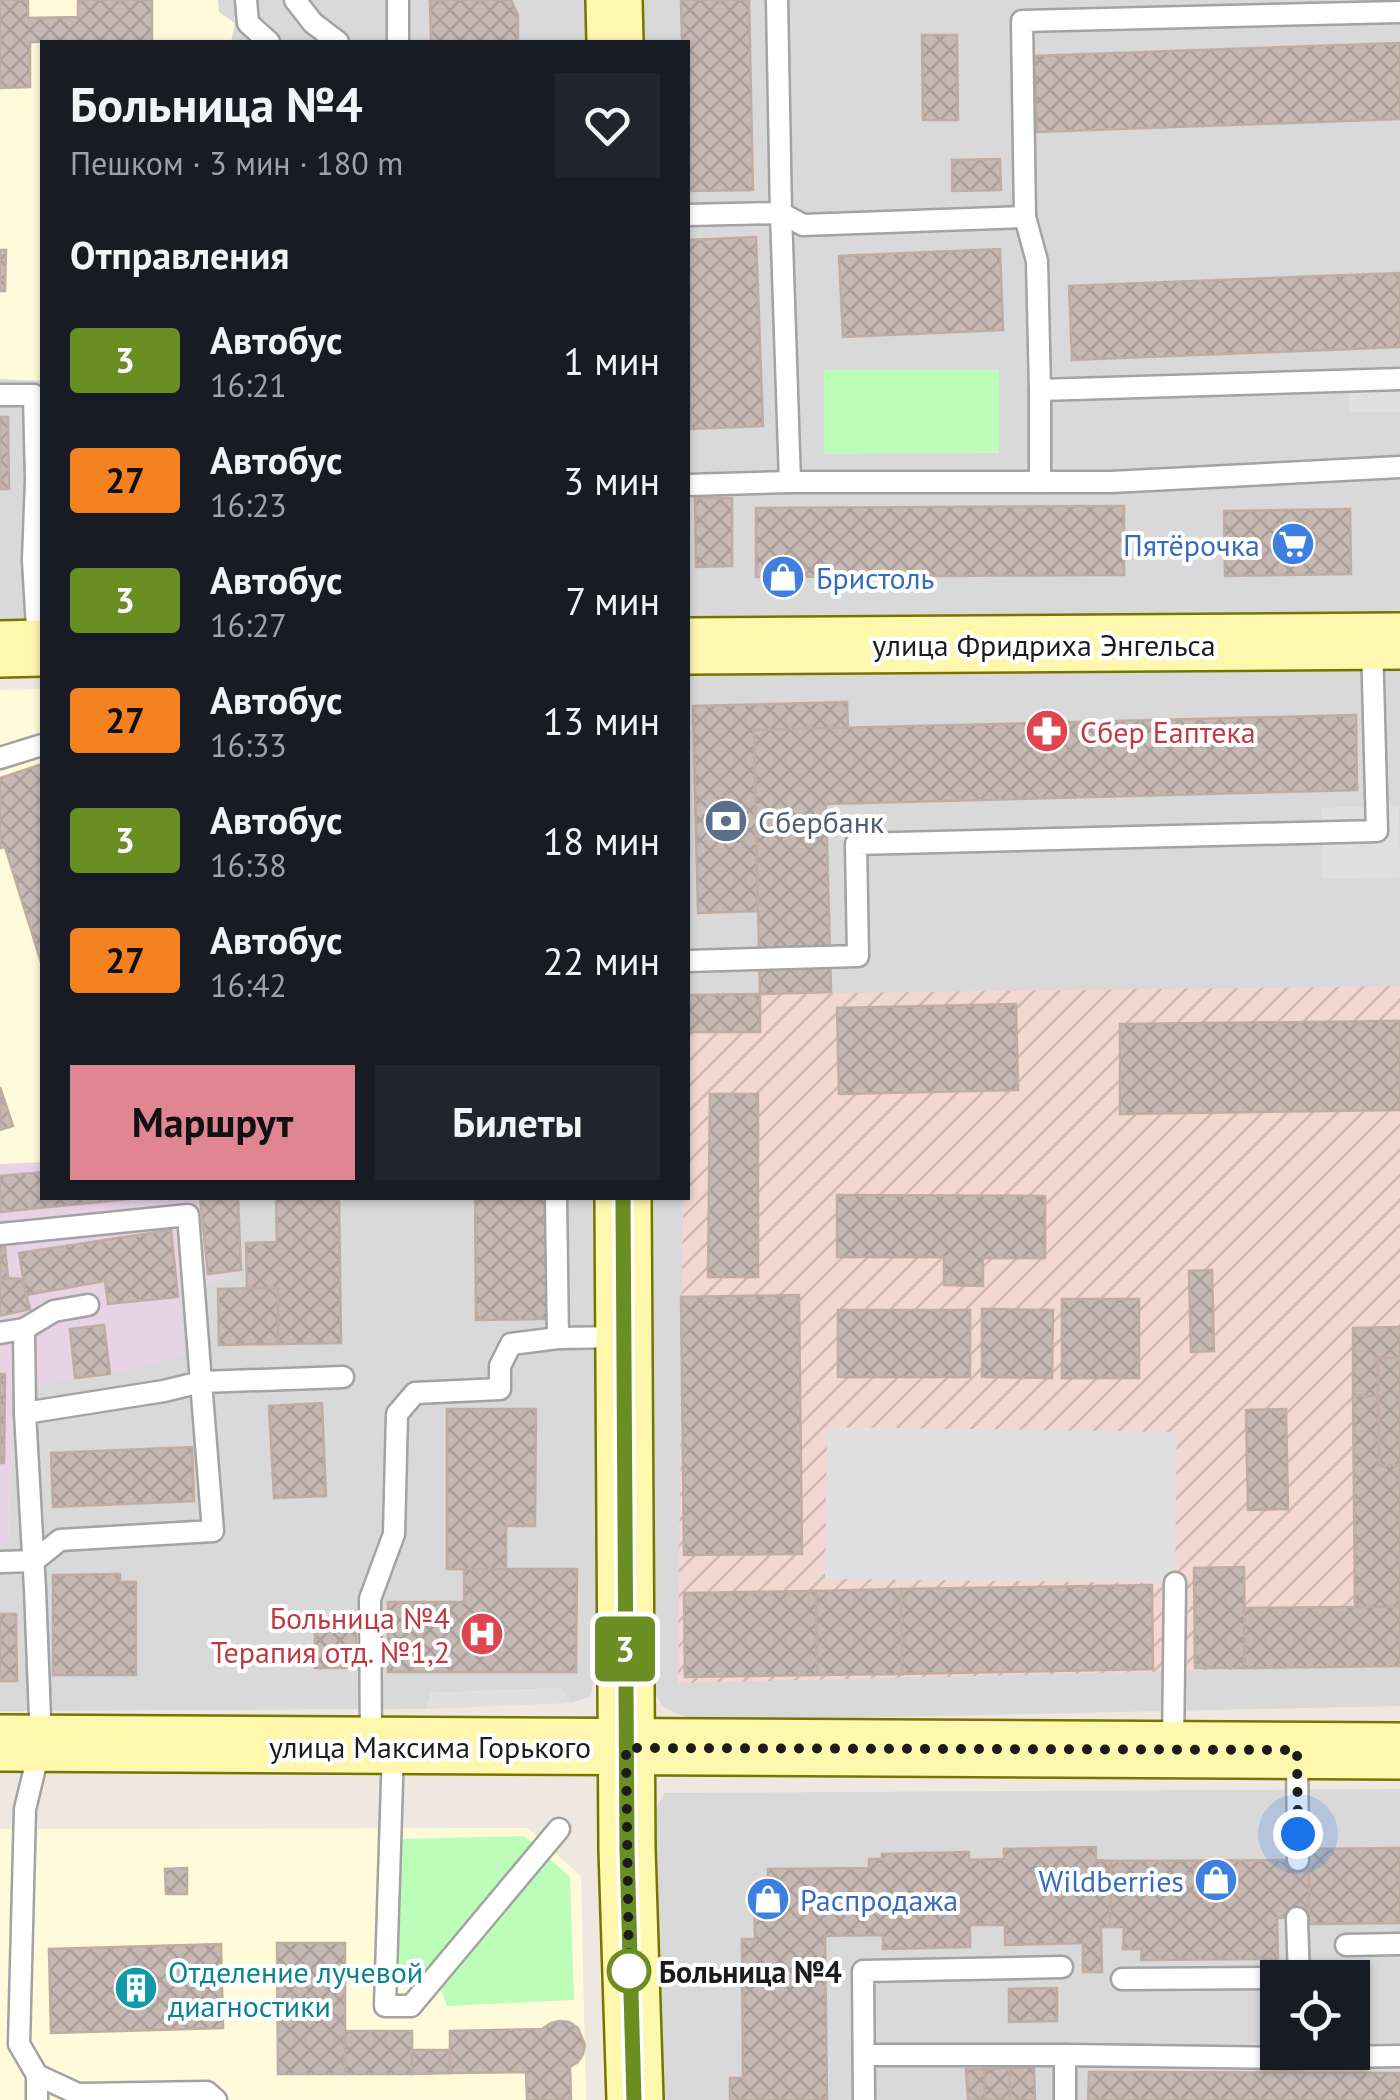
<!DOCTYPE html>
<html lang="ru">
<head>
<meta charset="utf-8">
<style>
  body { margin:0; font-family:"PT Sans",sans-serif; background:#20242c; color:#f1f3f6; height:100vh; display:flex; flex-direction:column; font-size:38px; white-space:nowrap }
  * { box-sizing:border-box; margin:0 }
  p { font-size:32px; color:#9ea1a6 }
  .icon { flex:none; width:55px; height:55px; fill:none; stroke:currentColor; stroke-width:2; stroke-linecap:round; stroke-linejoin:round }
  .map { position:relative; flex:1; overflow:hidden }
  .sheet { position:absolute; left:40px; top:40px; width:650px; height:1160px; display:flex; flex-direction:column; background:#171b24; border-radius:0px; box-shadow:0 2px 8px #0004 }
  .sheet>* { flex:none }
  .badge { padding:0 20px; border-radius:8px; font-size:35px; line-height:65px }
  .buttons { position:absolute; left:1260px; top:1960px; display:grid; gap:20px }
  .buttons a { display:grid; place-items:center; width:110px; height:110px; border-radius:0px; background:#171b24; box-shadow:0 2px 8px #0004; font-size:50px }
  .you { position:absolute; width:50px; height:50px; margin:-25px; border:8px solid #fff; border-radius:50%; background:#1a73e8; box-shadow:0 0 0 15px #1a73e833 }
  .map>.badge { position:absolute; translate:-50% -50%; box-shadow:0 0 0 5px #fff }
  h2 { padding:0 30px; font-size:38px; line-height:90px }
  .round { display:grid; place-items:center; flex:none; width:105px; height:105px; border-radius:0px; background:#20242c }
  .summary { display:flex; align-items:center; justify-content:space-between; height:170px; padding:0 30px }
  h1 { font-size:48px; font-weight:700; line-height:75px }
  .button { display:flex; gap:20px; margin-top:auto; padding:20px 30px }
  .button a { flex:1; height:115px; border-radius:0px; background:#df8692; color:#111; font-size:40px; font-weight:700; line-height:115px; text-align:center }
  .button a+a { background:#20242c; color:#f1f3f6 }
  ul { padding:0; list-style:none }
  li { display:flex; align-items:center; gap:30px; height:120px; padding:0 30px }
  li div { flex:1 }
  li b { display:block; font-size:38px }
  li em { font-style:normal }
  li .badge { min-width:110px; font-weight:700; text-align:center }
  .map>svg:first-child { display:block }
  .residential { fill:#dad9d9; fill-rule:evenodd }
  .industrial { fill:#e8d2e6 }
  .education { fill:#fffad9 }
  .military { fill:url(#military-furrows) }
  .park { fill:#bcfdb9 }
  .parking { fill:#e0e0e0 }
  .building { fill:url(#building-cross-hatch); stroke:#c1aca2; stroke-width:2.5 }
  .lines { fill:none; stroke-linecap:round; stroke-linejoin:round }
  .lane-casing { stroke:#a3a3a3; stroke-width:25 }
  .secondary-casing { stroke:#767500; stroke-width:60 }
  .lane { stroke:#fff; stroke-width:20 }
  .secondary { stroke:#fef8af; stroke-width:55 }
  .line-casing { stroke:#fff; stroke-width:22 }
  .line { stroke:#6b8e23; stroke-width:15 }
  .walk { stroke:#1c1c1c; stroke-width:10; stroke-dasharray:0 18 }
  .stop-dot { fill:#fff; stroke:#6b8e23; stroke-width:5 }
  .labels { text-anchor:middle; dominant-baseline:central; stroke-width:8; stroke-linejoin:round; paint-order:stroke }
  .shop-label { font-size:30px; fill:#366cbe; stroke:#fff; text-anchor:end }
  .street-label { font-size:30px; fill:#1c1c1c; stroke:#fff }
  .health-label { font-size:30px; fill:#be3a42; stroke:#fff; text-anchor:start }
  .service-label { font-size:30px; fill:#4e5e75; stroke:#fff; text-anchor:start }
  .culture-label { font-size:30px; fill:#0d838f; stroke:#fff; text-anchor:start }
  .stop-label { font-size:30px; font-weight:bold; fill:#1c1c1c; stroke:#fff; text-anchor:start }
</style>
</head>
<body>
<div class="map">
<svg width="1400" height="2100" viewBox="0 0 1400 2100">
  <defs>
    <pattern id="military-furrows" width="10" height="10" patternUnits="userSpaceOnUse" patternTransform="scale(2.5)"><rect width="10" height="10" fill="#f2d7d2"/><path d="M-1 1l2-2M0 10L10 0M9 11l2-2" fill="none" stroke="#cfb8b4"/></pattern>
    <pattern id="building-cross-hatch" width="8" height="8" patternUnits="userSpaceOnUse" patternTransform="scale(2.5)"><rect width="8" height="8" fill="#c6b9b4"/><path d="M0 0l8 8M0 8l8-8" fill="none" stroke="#aa9e9a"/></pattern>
  </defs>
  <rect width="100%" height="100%" fill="#eee8e1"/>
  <g class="residential">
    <polygon points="0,0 585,0 586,42 42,42 42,628 0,628"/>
    <polygon points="639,0 1400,0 1400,616 688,621 688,42 639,42"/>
    <polygon points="1400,665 1400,1706 695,1721 663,1707 651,1686 646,1198 688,1198 688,672"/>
    <polygon points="238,1198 596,1198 598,1665 590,1697 570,1703 561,1688 431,1693 426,1709 0,1711 0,1544 8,1544 14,1391 75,1378 178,1297 241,1270"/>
    <path d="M1400,1789v311h-750l-9,-268 24,-39zM1278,1978h74v74h-74z"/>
  </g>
  <polygon class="industrial" points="42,1162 42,1198 238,1198 241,1270 178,1297 186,1355 117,1373 75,1378 14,1392 8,1544 0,1544 0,1164"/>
  <g class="education">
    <polygon points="0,0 218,0 219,12 235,23 231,42 42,42 42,381 0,379"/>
    <polygon points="42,689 42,1162 0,1164 0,690"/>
    <polygon points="528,1828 581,1876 586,2100 0,2100 0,1829"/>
  </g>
  <polygon class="military" points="1400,986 1400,1666 678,1683 683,1198 688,1198 688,1032 759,1032 760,994"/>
  <g class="park">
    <polygon points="824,370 999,370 999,453 824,454"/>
    <polygon points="524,1836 570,1877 574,2000 447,2006 440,1987 422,1978 399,1972 400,1839"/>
  </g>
  <g class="parking">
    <rect x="1349" y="387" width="51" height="25"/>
    <polygon points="1399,805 1400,877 1323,879 1321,808"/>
    <polygon points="827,1427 1177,1432 1175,1583 825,1579"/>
    <polygon points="561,1688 570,1703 426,1709 431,1693"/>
  </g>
  <g class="building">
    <polygon points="0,0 28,0 28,18 78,17 78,0 152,0 152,42 30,42 30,87 0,88"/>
    <polygon points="430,0 511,0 518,15 518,42 431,42"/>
    <polygon points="681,0 749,0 753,190 688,191 688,42 682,42"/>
    <polygon points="922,35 957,35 958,120 923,120"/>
    <polygon points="1400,43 1400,119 1037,132 1034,56"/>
    <polygon points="1000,159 1001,190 952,191 952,160"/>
    <polygon points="756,237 763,426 690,429 688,240"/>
    <polygon points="1000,249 1003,330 843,337 839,256"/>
    <polygon points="0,250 6,250 5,291 0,291"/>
    <polygon points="1400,273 1400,347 1072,360 1069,286"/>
    <polygon points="0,417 8,417 9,489 0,489"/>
    <polygon points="695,498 732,498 732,566 696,567"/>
    <polygon points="1124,506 1124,575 756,577 756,508"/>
    <polygon points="1350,509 1351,574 1225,576 1224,511"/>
    <polygon points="847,702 848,728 754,730 758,911 698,913 693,706"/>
    <polygon points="1356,715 1357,790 826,804 831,992 760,994 754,730"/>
    <polygon points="42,764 42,961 41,962 5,847 0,848 0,778"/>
    <polygon points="760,994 760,1032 688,1032 688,995"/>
    <polygon points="1016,1004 1018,1090 839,1094 837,1008"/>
    <polygon points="1400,1021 1400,1110 1120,1114 1120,1024"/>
    <polygon points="0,1087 13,1126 0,1130"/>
    <polygon points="710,1094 758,1094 758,1277 708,1277"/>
    <polygon points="42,1172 42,1198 138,1198 0,1212 0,1176"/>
    <polygon points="837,1195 1045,1196 1045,1258 983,1258 983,1286 944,1285 944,1257 837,1257"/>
    <polygon points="200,1198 238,1198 241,1270 208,1274"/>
    <polygon points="276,1198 339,1198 341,1343 278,1344 278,1288 247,1288 246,1243 277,1242"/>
    <polygon points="475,1198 546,1198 547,1319 476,1320"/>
    <polygon points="171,1230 178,1297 108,1304 105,1281 26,1295 19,1253"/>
    <polygon points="0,1247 5,1247 8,1278 0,1280"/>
    <polygon points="1212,1270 1214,1351 1191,1352 1189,1271"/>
    <polygon points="8,1278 22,1279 30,1309 0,1316 0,1280"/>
    <polygon points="278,1288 278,1344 219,1345 218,1289"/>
    <polygon points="799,1295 802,1554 684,1555 681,1297"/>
    <rect x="1062" y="1299" width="77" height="79"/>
    <polygon points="982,1309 1053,1310 1052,1378 982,1377"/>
    <rect x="838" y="1310" width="132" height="67"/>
    <polygon points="104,1325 110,1374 75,1378 70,1329"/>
    <polygon points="1400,1327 1400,1358 1378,1358 1378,1396 1353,1396 1353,1328"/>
    <polygon points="1378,1358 1400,1358 1400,1465 1379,1466"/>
    <polygon points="0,1374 5,1374 4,1463 0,1463"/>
    <polygon points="1353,1396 1378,1396 1379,1466 1400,1465 1400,1607 1355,1607"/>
    <polygon points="322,1403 326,1496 274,1498 269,1406"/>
    <polygon points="447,1409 536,1409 535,1526 506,1526 506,1569 447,1569"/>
    <polygon points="1286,1409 1288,1509 1248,1510 1246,1410"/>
    <polygon points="192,1447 194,1501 53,1507 51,1453"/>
    <polygon points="1244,1567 1245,1668 1195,1668 1194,1568"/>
    <polygon points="464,1569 577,1569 576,1672 388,1672 388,1602 464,1602"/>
    <polygon points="120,1574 120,1582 136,1582 136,1675 53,1675 53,1575"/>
    <polygon points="1152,1585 1153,1669 902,1674 901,1589"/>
    <polygon points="901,1589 902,1674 817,1675 816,1591"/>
    <polygon points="816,1591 817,1675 685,1677 684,1593"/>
    <polygon points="1355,1607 1400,1607 1400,1666 1245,1668 1244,1608"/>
    <polygon points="0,1614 16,1614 17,1681 0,1681"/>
    <rect x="315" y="1621" width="41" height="47"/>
    <polygon points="1096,1847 1096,1860 1111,1861 1110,1927 1101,1927 1102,1972 1083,1972 1083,1943 1005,1945 1005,1925 970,1925 970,1947 883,1949 883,1935 825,1936 827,2100 730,2100 730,2078 743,2078 742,1939 755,1939 754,1900 768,1899 768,1869 869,1868 869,1859 882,1859 882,1854 969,1852 969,1860 1004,1859 1004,1849"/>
    <polygon points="1400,1848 1400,1923 1309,1924 1308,1849"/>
    <polygon points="1309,1860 1309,1917 1277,1918 1278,1959 1141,1960 1142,1949 1123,1949 1124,1927 1110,1927 1111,1861"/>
    <polygon points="187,1868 187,1894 166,1894 165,1869"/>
    <polygon points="277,1943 345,1943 345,2074 278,2074"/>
    <polygon points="221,1944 223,2028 51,2033 49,1949"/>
    <polygon points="1057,1988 1057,2021 1009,2022 1009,1989"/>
    <polygon points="560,2021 569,2022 578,2028 585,2045 583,2054 578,2062 570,2067 571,2100 527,2100 526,2072 450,2073 450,2031 542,2029 551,2023"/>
    <rect x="345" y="2031" width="67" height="43"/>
    <polygon points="412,2050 450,2050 450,2073 412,2074"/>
    <polygon points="1034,2067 1035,2100 1010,2100 1009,2068"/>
    <polygon points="1009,2068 1010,2100 985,2100 984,2069"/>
    <polygon points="966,2069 984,2069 985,2100 968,2100"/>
    <polygon points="1089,2072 1400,2073 1400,2100 1088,2100"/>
  </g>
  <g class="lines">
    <g class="lane-casing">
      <g id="lane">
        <polyline points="246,0 248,23 269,42"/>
        <polyline points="295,0 313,23 338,42"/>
        <polyline points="398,0 398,42"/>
        <polyline points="777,0 781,213 790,482 1111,482 1400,467"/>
        <polyline points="1400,12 1022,21 1025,217 1037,261 1040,390 1400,379"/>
        <polyline points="688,215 781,213 803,225 1025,217"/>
        <polyline points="1040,390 1040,482"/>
        <polyline points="0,395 34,395 36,480 33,560"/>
        <polyline points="688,485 790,482"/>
        <polyline points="37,551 33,560 38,646"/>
        <polyline points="0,758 42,745"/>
        <polyline points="688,961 858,956 856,844 1377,831 1372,642"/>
        <polyline points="556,1198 558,1338 622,1337"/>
        <polyline points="0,1234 188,1215 201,1382 164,1391 25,1413 35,1589 41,1743 25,1809 19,2044 37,2075 37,2100"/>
        <polyline points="24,1329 25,1413"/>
        <polyline points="0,1333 24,1329 54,1311 88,1305"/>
        <polyline points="0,1562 34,1561 60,1540 213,1531 201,1382 343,1377"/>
        <polyline points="371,1744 370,1599 394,1534 397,1414 415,1393 500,1389 500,1366 511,1344 558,1338"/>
        <polyline points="1173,1748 1175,1583"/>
        <polyline points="393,1749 385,2006 411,2006 559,1829"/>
        <polyline points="1297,1753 1298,1860"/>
        <polyline points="1297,1918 1299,1978"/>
        <polyline points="1346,1945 1400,1944"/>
        <polyline points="1122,1979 1278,1978"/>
        <polyline points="864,2055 1065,2055"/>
        <polyline points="37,2075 78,2094 207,2092 216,2100"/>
        <polyline points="864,2100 863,1971 1062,1967"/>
        <polyline points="1065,2100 1065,2055 1284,2058 1400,2056"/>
      </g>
    </g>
    <g class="secondary-casing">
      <g id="secondary">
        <polyline points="614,0 615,42"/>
        <polyline points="688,646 1400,641"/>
        <polyline points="0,649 42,648"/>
        <polyline points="623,1198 627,1850 635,2100"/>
        <polyline points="0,1743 1400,1751"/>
      </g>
    </g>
    <use href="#lane" class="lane"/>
    <use href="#secondary" class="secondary"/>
  </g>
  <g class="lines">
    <g class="line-casing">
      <polyline id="line" points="623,1198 627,1850 634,2100"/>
    </g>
    <use href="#line" class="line"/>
    <polyline class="walk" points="629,1971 626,1748 1297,1750 1298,1834"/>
  </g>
  <defs>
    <g id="supermarket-disc" transform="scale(2.25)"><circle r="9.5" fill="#3f7fe0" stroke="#fff"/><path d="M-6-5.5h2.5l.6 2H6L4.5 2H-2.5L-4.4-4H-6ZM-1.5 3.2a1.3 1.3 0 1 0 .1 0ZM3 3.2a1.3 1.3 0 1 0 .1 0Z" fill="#fff"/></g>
    <g id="shop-disc" transform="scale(2.25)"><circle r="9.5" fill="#3f7fe0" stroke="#fff"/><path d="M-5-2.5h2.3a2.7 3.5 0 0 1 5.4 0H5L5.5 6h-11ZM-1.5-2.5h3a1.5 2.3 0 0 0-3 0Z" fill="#fff"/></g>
    <g id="pharmacy-disc" transform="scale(2.25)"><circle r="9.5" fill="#e0444e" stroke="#fff"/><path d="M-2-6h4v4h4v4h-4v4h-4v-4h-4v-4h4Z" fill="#fff"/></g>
    <g id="bank-disc" transform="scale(2.25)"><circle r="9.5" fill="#5c6f8a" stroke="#fff"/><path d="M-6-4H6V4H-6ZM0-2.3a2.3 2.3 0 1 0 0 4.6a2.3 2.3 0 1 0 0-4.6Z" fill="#fff"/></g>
    <g id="hospital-disc" transform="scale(2.25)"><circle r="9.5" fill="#e0444e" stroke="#fff"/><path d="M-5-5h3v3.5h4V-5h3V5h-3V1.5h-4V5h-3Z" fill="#fff"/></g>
    <g id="building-disc" transform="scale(2.25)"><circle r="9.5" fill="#0f9aa8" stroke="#fff"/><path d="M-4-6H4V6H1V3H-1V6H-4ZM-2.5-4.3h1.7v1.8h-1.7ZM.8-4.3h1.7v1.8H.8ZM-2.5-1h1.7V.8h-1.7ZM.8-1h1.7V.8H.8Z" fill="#fff"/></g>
  </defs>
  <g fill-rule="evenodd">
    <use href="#supermarket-disc" x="1293" y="544"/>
    <use href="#shop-disc" x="783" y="577"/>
    <use href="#pharmacy-disc" x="1047" y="731"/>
    <use href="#bank-disc" x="726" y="821"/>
    <use href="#hospital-disc" x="482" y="1634"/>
    <use href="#shop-disc" x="1216" y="1880"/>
    <use href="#shop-disc" x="768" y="1899"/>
    <use href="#building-disc" x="136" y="1988"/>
  </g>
  <circle class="stop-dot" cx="629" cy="1971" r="20"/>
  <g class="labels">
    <g class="shop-label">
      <text x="1260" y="544">Пятёрочка</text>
      <text x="816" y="577" text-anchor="start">Бристоль</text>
      <text x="1184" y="1880">Wildberries</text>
      <text x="800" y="1899" text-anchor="start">Распродажа</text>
    </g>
    <g class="street-label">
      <text x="1044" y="644">улица Фридриха Энгельса</text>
      <text x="430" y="1746">улица Максима Горького</text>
    </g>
    <g class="health-label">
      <text x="1080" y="731">Сбер Еаптека</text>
      <text x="450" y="1617" text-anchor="end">Больница №4<tspan x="450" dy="34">Терапия отд. №1,2</tspan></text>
    </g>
    <g class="service-label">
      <text x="758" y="821">Сбербанк</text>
    </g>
    <g class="culture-label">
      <text x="168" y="1971">Отделение лучевой<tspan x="168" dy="34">диагностики</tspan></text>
    </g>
    <g class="stop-label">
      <text x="659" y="1971">Больница №4</text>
    </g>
  </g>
</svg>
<div class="buttons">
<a><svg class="icon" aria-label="locate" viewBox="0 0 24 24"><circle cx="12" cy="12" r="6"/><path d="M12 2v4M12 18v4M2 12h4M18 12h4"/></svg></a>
</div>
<div class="you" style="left:1298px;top:1834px"></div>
<b class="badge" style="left:625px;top:1649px;background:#6b8e23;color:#fff">3</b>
<section class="sheet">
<div class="summary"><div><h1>Больница №4</h1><p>Пешком · 3 мин · 180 m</p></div><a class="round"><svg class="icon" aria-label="heart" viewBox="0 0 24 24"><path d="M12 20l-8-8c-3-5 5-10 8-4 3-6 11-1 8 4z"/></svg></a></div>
<h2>Отправления</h2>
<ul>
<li><span class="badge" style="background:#6b8e23;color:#fff">3</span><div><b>Автобус</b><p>16:21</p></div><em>1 мин</em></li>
<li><span class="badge" style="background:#f58220;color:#111">27</span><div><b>Автобус</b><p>16:23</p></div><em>3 мин</em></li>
<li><span class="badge" style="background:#6b8e23;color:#fff">3</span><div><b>Автобус</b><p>16:27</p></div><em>7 мин</em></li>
<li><span class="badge" style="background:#f58220;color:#111">27</span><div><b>Автобус</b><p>16:33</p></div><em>13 мин</em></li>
<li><span class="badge" style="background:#6b8e23;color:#fff">3</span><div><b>Автобус</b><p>16:38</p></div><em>18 мин</em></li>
<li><span class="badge" style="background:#f58220;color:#111">27</span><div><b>Автобус</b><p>16:42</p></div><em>22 мин</em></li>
</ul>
<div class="button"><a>Маршрут</a><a>Билеты</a></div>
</section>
</div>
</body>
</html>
